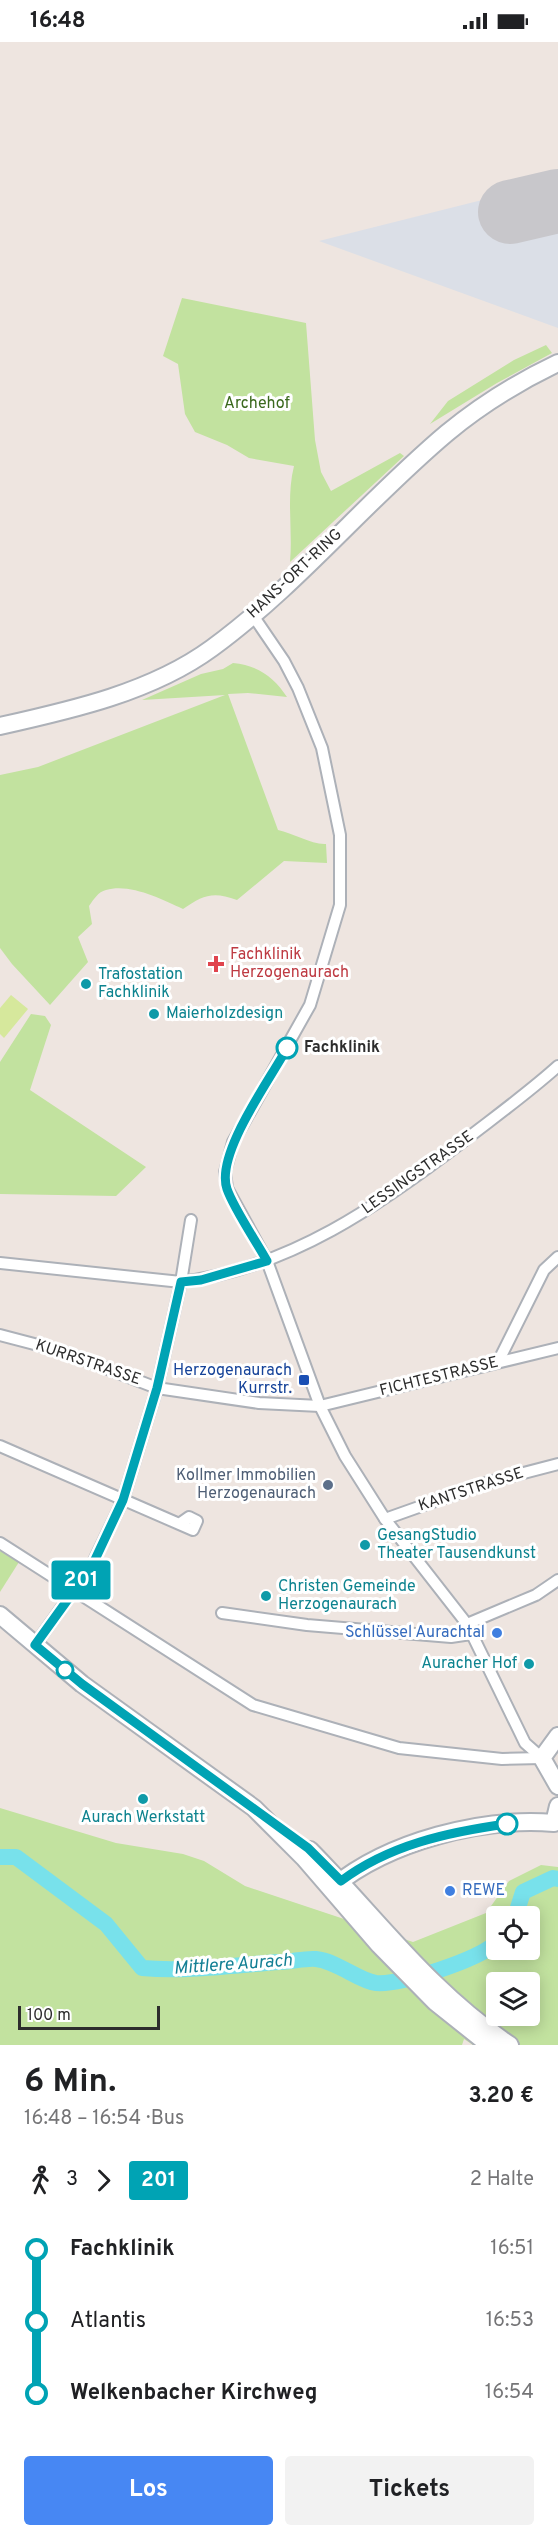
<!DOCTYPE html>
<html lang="de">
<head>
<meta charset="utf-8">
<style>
  body { margin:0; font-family:Overpass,sans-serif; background:#f2f2f2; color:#202124; height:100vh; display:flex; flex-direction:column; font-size:22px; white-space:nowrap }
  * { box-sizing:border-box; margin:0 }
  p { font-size:20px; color:#757577 }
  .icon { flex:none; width:33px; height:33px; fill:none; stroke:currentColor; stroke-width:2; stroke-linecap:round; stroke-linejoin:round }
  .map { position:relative; height:2003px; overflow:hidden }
  .drawer { display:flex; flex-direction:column; background:#fff; flex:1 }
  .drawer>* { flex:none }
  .badge { padding:0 12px; border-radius:4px; font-size:21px; line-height:39px }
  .tools { position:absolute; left:486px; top:1864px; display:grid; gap:12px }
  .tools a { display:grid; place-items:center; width:54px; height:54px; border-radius:6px; background:#fff; box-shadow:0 3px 15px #0003; font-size:30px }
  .scale { position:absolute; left:18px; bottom:15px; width:142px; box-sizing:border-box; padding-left:6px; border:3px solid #2d2d2d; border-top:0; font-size:16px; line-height:21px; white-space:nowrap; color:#2d2d2d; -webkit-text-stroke:4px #fff; paint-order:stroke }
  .map>.badge { position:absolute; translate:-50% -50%; box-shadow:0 0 0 3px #fff }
  .legs { display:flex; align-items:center; gap:9px; height:66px; padding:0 24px; font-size:20px }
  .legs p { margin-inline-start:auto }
  .head { display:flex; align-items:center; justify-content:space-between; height:102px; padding:0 24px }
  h1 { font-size:33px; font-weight:700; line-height:45px }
  .primary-button { display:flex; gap:12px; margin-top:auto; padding:12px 24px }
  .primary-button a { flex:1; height:69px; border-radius:6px; background:#4787f3; color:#fff; font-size:24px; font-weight:700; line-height:69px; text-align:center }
  .primary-button a+a { background:#f2f2f2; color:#202124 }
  ul { padding:0 24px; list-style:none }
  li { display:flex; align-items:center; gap:21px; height:72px; font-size:22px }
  li i { display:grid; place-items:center; width:9px; height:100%; margin:0 8px; background:currentColor }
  li i::after { content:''; width:15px; height:15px; margin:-8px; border:4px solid; border-radius:50%; background:#fff }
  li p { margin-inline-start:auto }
  li:first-child i { background:linear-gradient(#0000 50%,currentColor 0) }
  li:last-child i { background:linear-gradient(currentColor 50%,#0000 0) }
  .status { display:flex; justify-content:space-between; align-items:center; height:42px; padding:0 30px; background:#fff; direction:ltr }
  .status svg { height:16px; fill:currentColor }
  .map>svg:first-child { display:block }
  .airport { fill:#dbdfe7 }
  .green { fill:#c2e29f; fill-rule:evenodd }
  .pitch { fill:#d6e89c }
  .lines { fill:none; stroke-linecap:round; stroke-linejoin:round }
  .river { stroke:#78e1eb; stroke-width:16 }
  .runway { stroke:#c8c7cb; stroke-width:64 }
  .street-casing { stroke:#adb1b8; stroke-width:14 }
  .secondary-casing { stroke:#adb1b8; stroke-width:20 }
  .street { stroke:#fff; stroke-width:10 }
  .secondary { stroke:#fff; stroke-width:16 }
  .line-1-casing { stroke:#fff; stroke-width:14 }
  .line-1 { stroke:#00a3b4; stroke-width:9 }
  .health-dot { fill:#e0444e; stroke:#fff; stroke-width:2 }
  .culture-dot { fill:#0f9aa8; stroke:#fff; stroke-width:2 }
  .stop-1-dot { fill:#fff; stroke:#00a3b4; stroke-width:3 }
  .transit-dot { fill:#1a4fb4; stroke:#fff; stroke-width:2 }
  .service-dot { fill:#5c6f8a; stroke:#fff; stroke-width:2 }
  .shop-dot { fill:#3f7fe0; stroke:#fff; stroke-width:2 }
  .labels { text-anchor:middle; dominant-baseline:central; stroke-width:6; stroke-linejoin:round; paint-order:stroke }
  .park-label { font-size:16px; fill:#3b691e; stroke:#fff }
  .street-label { font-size:16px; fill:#2d2d2d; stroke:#fff }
  .health-label { font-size:16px; fill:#be3a42; stroke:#fff; text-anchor:start }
  .culture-label { font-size:16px; fill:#0d838f; stroke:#fff; text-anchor:start }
  .stop-label { font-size:16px; font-weight:bold; fill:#2d2d2d; stroke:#fff; text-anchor:start }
  .transit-label { font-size:16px; fill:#164399; stroke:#fff; text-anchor:end }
  .service-label { font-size:16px; fill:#4e5e75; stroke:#fff; text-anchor:end }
  .shop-label { font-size:16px; fill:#366cbe; stroke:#fff; text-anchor:end }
  .water-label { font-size:18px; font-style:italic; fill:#137f94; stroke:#fff }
</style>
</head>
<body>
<div class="status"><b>16:48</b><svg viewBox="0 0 49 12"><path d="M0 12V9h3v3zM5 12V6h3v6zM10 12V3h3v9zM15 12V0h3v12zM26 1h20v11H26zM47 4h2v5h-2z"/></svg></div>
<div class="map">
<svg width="558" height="2003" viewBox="0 0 558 2003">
  <rect width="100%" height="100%" fill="#eee5e0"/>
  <polygon class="airport" points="558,139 558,286 319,199"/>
  <g class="green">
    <path d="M182,256l124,25 9,117 6,32 10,19 69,-38 4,3 -114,106c3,-32 -4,-64 4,-96l-45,-8 -22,-13 -32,-13 -10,-18 -7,-50 -15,-8z"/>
    <polygon points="546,303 552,311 497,341 430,382 448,359 514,318"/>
    <path d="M233,621c24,2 41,14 54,34l-39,-4 -20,1 50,136c15,3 34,15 48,14l1,19 -43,-2 -47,39c-24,-9 -34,-5 -54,9 -22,-10 -53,-26 -77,-19 -8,2 -12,9 -17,16l3,18 -14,13 10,25 -38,43 -38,-41 -12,-16v-173l38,-8 187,-72 -83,5 59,-26 22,-5z"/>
    <polygon points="31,972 45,974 51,983 30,1048 146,1125 116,1154 0,1152 0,1020"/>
    <polygon points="0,1509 19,1520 0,1550"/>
    <path d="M0,1766l116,35 67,11 21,7 41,25 168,56 73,-29 23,-32 32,-16 17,2v178h-85l-9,-6 -2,6h-462zM496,1875h34v33h-34zM496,1941h34v33h-34z"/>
  </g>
  <polygon class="pitch" points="11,953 28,967 4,996 0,992 0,966"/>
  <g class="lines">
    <g class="river">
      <path d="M0,1815h16l90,67 36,44c46,4 92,-3 138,-6 11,0 25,-4 36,-3 21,2 43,22 60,24 26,2 101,-23 120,-40"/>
      <polyline points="515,1875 523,1850 553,1836 558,1837"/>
    </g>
    <polyline class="runway" points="510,170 558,159"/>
    <g class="street-casing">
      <g id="street">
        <polyline points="252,572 284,619 298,646 322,706 340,793 340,863 310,963 233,1100 225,1130 227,1146 267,1219 320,1364 345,1414 385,1477 467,1582 525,1701 542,1716"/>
        <path d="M0,1221l181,19c109,-14 199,-77 284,-142 31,-24 63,-47 93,-74"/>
        <polyline points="0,1293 61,1309 157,1346 259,1361 320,1364 558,1306"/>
        <polyline points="498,1320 544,1228 558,1215"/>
        <path d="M0,1404c64,28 128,56 193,84l4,-9 -8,-4 -10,7"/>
        <polyline points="385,1477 489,1440 558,1422"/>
        <polyline points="0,1501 253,1663 399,1706 502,1717 542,1716"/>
        <polyline points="222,1571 307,1583 451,1595 471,1592"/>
        <polyline points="467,1582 536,1553 558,1538"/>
        <polyline points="35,1603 92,1523 123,1458 157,1346 181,1240 191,1178"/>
      </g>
    </g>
    <g class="secondary-casing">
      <g id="secondary">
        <path d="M0,684c72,-16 152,-34 212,-78 86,-63 154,-147 235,-215 34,-28 71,-51 111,-70"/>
        <polyline points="0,1573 82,1642 254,1766 304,1816 379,1903 435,1960 489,2003"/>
        <polyline points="558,1694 542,1716 558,1744"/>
        <path d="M310,1808c67,68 119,141 200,195"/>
        <path d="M333,1845c56,-46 150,-70 221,-64l4,-17"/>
      </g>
    </g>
    <use href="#street" class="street"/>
    <use href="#secondary" class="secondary"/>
  </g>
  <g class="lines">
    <g class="line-1-casing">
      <path id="line-1" d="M287,1006c-17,32 -72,106 -60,141 7,20 29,52 40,72l-66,19 -20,2 -24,106 -34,112 -31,66 -57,79 47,39 226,164 33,33c48,-36 107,-49 166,-57"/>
    </g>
    <use href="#line-1" class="line-1"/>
  </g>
  <path class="health-dot" d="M213 913h6v6h6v6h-6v6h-6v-6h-6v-6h6z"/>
  <g class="culture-dot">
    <circle cx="86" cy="942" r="6"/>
    <circle cx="154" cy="972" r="6"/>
    <circle cx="365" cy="1503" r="6"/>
    <circle cx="266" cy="1554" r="6"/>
    <circle cx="529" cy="1622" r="6"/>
    <circle cx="143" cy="1757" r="6"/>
  </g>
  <g class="stop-1-dot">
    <circle cx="287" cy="1006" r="10"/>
    <circle cx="65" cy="1628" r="8"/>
    <circle cx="507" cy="1782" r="10"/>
  </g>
  <rect class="transit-dot" x="298" y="1332" width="12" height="12" rx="3"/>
  <circle class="service-dot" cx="328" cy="1443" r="6"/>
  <g class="shop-dot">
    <circle cx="497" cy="1591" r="6"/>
    <circle cx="450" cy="1849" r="6"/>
  </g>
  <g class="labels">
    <g class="park-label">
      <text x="257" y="362">Archehof</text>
    </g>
    <g class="street-label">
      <text transform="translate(295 532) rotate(-43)">HANS-ORT-RING</text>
      <text transform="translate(418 1131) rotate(-35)">LESSINGSTRASSE</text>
      <text transform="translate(88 1321) rotate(19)">KURRSTRASSE</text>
      <text transform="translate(439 1335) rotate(-14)">FICHTESTRASSE</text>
      <text transform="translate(471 1448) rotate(-18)">KANTSTRASSE</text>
    </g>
    <g class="health-label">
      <text x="230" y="913">Fachklinik<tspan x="230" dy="18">Herzogenaurach</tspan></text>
    </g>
    <g class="culture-label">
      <text x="98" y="933">Trafostation<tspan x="98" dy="18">Fachklinik</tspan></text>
      <text x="166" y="972">Maierholzdesign</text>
      <text x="377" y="1494">GesangStudio<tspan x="377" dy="18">Theater Tausendkunst</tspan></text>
      <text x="278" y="1545">Christen Gemeinde<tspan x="278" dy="18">Herzogenaurach</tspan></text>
      <text x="517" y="1622" text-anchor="end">Auracher Hof</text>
      <text x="143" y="1776" text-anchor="middle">Aurach Werkstatt</text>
    </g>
    <g class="stop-label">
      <text x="304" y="1006">Fachklinik</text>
    </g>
    <g class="transit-label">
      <text x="292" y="1329">Herzogenaurach<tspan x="292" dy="18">Kurrstr.</tspan></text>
    </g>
    <g class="service-label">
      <text x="316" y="1434">Kollmer Immobilien<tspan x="316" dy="18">Herzogenaurach</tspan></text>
    </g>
    <g class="shop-label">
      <text x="485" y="1591">Schlüssel Aurachtal</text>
      <text x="462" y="1849" text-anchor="start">REWE</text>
    </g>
    <g class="water-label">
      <text transform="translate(233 1923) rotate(-4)">Mittlere Aurach</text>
    </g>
  </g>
</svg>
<div class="tools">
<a><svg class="icon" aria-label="locate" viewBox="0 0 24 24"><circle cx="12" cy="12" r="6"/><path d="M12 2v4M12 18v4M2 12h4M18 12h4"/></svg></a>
<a><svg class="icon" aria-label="layers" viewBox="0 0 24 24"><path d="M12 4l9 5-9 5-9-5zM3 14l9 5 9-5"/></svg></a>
</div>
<div class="scale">100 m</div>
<b class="badge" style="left:81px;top:1538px;background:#00a3b4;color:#fff">201</b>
</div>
<section class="drawer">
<div class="head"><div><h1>6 Min.</h1><p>16:48 – 16:54 · Bus</p></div><b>3.20 €</b></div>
<div class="legs"><svg class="icon" aria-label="walk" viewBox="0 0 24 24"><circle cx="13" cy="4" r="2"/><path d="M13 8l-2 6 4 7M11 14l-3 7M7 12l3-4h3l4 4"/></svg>3<svg class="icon" aria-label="forward" viewBox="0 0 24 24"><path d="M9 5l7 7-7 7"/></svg><b class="badge" style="background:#00a3b4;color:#fff">201</b><p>2 Halte</p></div>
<ul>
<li><i style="color:#00a3b4"></i><b>Fachklinik</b><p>16:51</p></li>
<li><i style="color:#00a3b4"></i><span>Atlantis</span><p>16:53</p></li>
<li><i style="color:#00a3b4"></i><b>Welkenbacher Kirchweg</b><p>16:54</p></li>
</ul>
<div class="primary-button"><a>Los</a><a>Tickets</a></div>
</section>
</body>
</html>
